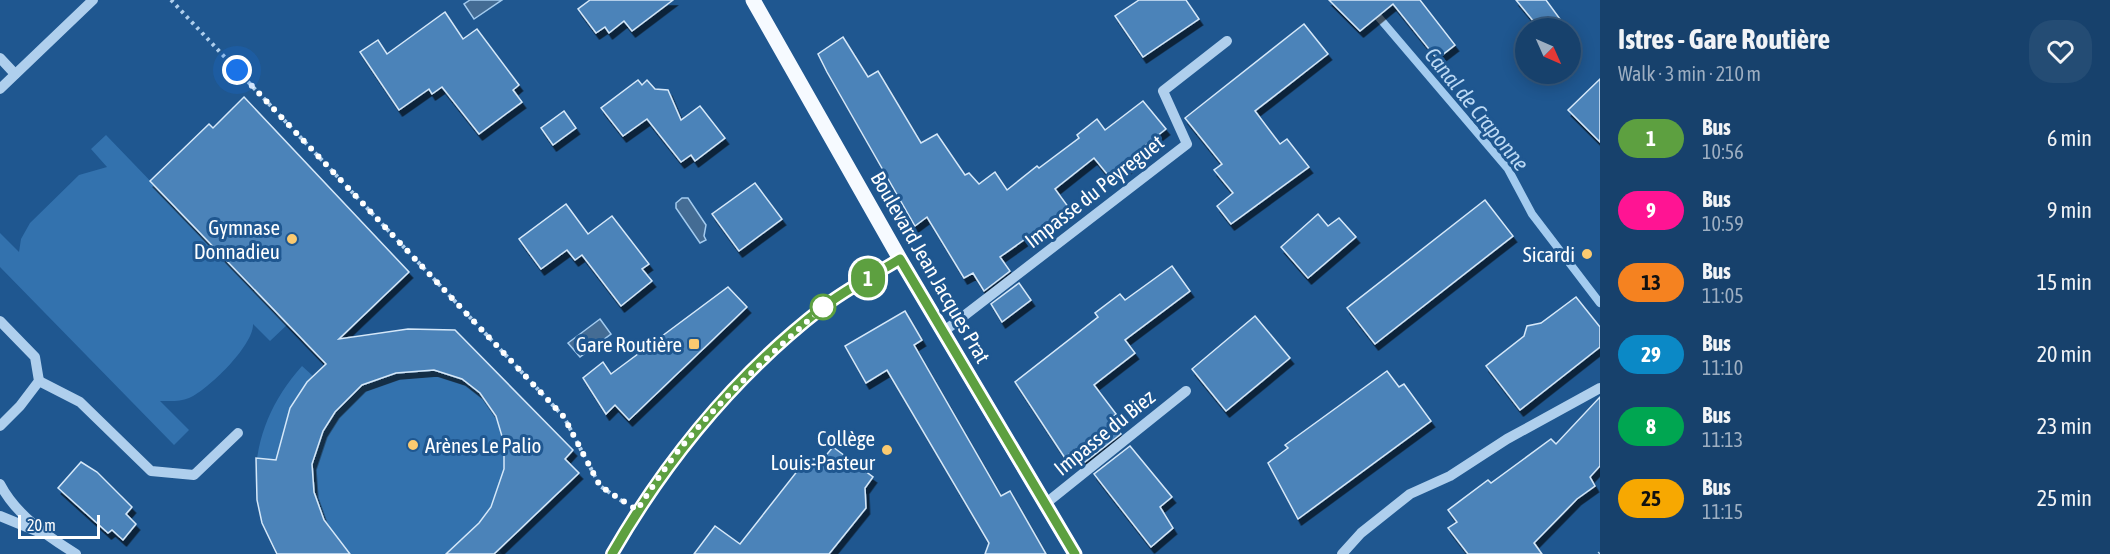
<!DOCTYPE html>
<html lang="en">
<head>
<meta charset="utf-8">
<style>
  body { margin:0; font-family:"Asap Condensed",sans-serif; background:#244c74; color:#f1f3f6; height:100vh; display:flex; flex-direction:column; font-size:22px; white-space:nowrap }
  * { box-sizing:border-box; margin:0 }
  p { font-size:20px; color:#9eafc2 }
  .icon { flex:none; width:33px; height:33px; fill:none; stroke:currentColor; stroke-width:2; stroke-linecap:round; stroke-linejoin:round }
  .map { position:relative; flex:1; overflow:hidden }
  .sheet { display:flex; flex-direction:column; background:#17416c; width:510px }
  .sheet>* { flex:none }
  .badge { padding:0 12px; border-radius:20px; font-size:21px; line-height:39px }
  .needle { width:39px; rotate:135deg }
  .buttons { position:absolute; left:1515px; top:18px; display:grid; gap:12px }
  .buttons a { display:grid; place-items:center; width:66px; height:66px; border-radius:50%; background:#17416c; box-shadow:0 3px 15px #0003,0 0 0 2px #365a7f; font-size:30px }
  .scale { position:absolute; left:18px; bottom:15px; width:82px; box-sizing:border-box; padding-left:6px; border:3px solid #fff; border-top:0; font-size:16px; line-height:21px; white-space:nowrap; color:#fff; -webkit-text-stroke:4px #1f5790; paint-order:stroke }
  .you { position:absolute; width:30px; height:30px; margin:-15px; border:4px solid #fff; border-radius:50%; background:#1a73e8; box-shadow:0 0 0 9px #1a73e833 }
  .map>.badge { position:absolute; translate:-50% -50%; box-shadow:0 0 0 3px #fff }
  .round { display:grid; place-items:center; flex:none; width:63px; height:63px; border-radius:24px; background:#244c74 }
  .overview { display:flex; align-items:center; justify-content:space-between; height:102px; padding:0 18px }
  h1 { font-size:28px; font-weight:700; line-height:45px }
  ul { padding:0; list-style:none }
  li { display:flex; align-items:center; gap:18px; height:72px; padding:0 18px }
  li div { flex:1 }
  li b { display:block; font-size:22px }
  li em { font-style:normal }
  li .badge { min-width:66px; font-weight:700; text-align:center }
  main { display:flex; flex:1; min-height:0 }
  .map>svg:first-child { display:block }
  .green { fill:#3372ae }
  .water { fill:#446c94; stroke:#a3cbef; stroke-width:1.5 }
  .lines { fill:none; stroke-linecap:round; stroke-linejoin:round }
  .stream { stroke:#a3cbef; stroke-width:8 }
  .building { fill:#4c83b9; stroke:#d5e8f9; stroke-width:1.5; filter:url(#shadow) }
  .path { stroke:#afcfed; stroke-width:4; stroke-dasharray:3 4.5; stroke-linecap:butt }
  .minor { stroke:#afcfed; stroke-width:10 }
  .major { stroke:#f6faff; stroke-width:15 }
  .line-casing { stroke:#fff; stroke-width:14 }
  .line { stroke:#5da040; stroke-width:9 }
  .walk { stroke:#fff; stroke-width:6; stroke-dasharray:0 10.8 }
  .poi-dot { fill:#fbca70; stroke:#1f5790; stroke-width:2 }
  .stop-dot { fill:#fff; stroke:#5da040; stroke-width:3 }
  .labels { text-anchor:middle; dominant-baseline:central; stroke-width:6; stroke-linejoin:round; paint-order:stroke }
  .street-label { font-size:21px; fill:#fff; stroke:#1f5790 }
  .poi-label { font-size:21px; fill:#fff; stroke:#1f5790; text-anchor:end }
  .water-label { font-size:22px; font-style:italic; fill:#bcd9f4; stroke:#1f5790 }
</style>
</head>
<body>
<main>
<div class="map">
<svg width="1600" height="554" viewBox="0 0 1600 554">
  <defs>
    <filter id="shadow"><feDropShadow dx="3.5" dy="6" stdDeviation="0" flood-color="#0009"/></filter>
  </defs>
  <rect width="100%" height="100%" fill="#1f5790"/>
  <g class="green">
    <path d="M106,135l182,189 -18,17 -17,-17c1,21 -45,66 -64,74 -9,4 -19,3 -29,3l29,29 -15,15 -174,-178v-34l19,19 2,-13 9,-16 49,-48 28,-8 -16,-18z"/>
    <path d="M429,330h26l118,120 -8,9 14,14 -80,77 3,4h-224c-39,-62 -24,-135 24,-188l11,10 36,-31z"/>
  </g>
  <g class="water">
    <polygon points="470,0 502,0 474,19 464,4"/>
    <polygon points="682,198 688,198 706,225 704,236 706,240 700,243 676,208 676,203"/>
    <polygon points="600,319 611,334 580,357 568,343"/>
  </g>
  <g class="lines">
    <polyline class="stream" points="1364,0 1508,169 1532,214 1600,303"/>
  </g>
  <g class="building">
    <polygon points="590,0 673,0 632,31 624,21 609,33 605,27 596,33 578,9"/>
    <polygon points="1139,0 1186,0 1199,19 1143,57 1115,16"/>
    <polygon points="1329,0 1420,0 1455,45 1437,59 1393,4 1360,31"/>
    <polygon points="1516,0 1546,0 1560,19 1547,28 1539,28"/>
    <polygon points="445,12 463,39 477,29 519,85 513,90 522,102 479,134 442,87 432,94 429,89 399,110 360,52 378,40 387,54"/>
    <polygon points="1304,24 1328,54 1255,111 1280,144 1287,139 1309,167 1231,224 1217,206 1233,193 1214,170 1222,164 1185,118"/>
    <polygon points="843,37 868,77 878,71 921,143 937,134 965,175 969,173 979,184 995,172 1007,190 1037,166 1039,168 1079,138 1077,135 1097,119 1105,130 1143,101 1166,129 1133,155 1137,160 1112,180 1094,158 1055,189 1069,208 1000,257 1010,271 984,291 973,273 964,278 927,217 915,226 827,72 818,54"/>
    <polygon points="1600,79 1600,142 1568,110"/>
    <polygon points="638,80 642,85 647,80 655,89 668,90 681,120 700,106 725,138 695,161 691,155 681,162 647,119 623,136 601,108"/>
    <polygon points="244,97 409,272 339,339 408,329 455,330 573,450 565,459 579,473 494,554 446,554 479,523 491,507 504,469 504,443 496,416 480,393 462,379 434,370 396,373 362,385 335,412 323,431 312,464 314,492 324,520 350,554 277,554 274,548 262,523 257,500 256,458 276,460 290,408 307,382 326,364 150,181 209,124 213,128"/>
    <polygon points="564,111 576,128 553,145 541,128"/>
    <polygon points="755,183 782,219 739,251 712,214"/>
    <polygon points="1485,200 1513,236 1375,344 1347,308"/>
    <polygon points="566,204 588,234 612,216 649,264 642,269 652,281 621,306 582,255 575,260 567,250 541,269 519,239"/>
    <polygon points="1318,214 1328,226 1339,218 1356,237 1308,278 1281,247"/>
    <polygon points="1172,266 1190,291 1125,340 1135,353 1094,385 1116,414 1109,420 1121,434 1085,462 1075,449 1065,458 1015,382 1098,317 1095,313 1120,294 1125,300"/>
    <polygon points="1019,283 1031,300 1002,322 991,304"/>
    <polygon points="728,287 747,307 629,420 615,405 606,414 583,378 603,362 611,374"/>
    <polygon points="1576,297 1600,327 1600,347 1520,410 1486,366 1524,336 1527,326 1541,323"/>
    <polygon points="905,311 922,340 914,345 1001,496 1010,491 1046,554 985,554 989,543 887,370 866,383 845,346"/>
    <polygon points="1255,316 1290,358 1226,411 1192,369"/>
    <polygon points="1387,371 1399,387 1404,384 1431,421 1298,519 1268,463 1288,448 1285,445"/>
    <polygon points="1600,397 1600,466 1590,477 1595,486 1577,499 1534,543 1542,554 1468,554 1448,528 1457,522 1448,510 1488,480 1491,483 1551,439 1556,444"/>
    <polygon points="1130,446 1172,497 1160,507 1173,528 1151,547 1094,474"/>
    <polygon points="833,447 873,477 865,488 866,508 829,554 694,554 715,526 740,544 802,465 811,459 823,459"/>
    <polygon points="81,462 97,472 132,507 126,514 136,524 123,540 112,530 108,533 58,488"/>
  </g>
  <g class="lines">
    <g class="path">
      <polyline points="171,0 564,417 600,486 622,501"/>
      <polyline points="1599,554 1600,553"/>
    </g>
    <g class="minor">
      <polyline points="0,58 15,74"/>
      <polyline points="0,89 93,0"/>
      <polyline points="0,321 35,357 39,381 20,406 0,426"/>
      <polyline points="943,332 1187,144 1163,91 1227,41"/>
      <polyline points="39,381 80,402 151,471 194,475 238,433"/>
      <path d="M0,484c16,31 47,52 76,70"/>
      <polyline points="1045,504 1186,391"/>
      <polyline points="0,516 39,532"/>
      <path d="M612,554c53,-94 124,-180 210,-246 24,-19 52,-33 78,-49"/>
      <polyline points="1342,554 1361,533 1410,494 1450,476 1507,439 1600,388"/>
    </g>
    <polyline class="major" points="753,0 900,259 1075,554"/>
  </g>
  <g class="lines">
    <g class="line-casing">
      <path id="line" d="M612,554c54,-94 124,-179 210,-246 24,-19 52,-33 78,-49l175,295"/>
    </g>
    <use href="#line" class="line"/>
    <path class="walk" d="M237,70l327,347 36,69 37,24c16,-24 32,-49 51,-71 41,-48 89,-90 135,-132"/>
  </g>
  <g class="poi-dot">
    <circle cx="292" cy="239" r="6"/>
    <circle cx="1587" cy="254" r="6"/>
    <rect x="688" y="338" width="12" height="12" rx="3"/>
    <circle cx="413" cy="445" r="6"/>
    <circle cx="887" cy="450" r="6"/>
  </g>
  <circle class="stop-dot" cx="823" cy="307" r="12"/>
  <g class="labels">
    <g class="street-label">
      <text transform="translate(1094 191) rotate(-38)">Impasse du Peyreguet</text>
      <text transform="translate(931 267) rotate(60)">Boulevard Jean Jacques Prat</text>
      <text transform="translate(1104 432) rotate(-39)">Impasse du Biez</text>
    </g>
    <g class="poi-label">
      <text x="280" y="227">Gymnase<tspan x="280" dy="24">Donnadieu</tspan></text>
      <text x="1575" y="254">Sicardi</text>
      <text x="682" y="344">Gare Routière</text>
      <text x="875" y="438">Collège<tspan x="875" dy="24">Louis-Pasteur</tspan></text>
      <text x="425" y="445" text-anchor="start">Arènes Le Palio</text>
    </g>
    <g class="water-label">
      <text transform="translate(1477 109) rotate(51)">Canal de Craponne</text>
    </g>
  </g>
</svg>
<div class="buttons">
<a><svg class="needle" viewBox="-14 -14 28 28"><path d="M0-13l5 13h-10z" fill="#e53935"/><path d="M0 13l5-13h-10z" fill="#9eafc2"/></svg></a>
</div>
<div class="scale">20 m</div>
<div class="you" style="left:237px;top:70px"></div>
<b class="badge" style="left:868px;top:278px;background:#5da040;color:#fff">1</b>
</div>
<section class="sheet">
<div class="overview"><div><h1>Istres - Gare Routière</h1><p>Walk · 3 min · 210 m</p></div><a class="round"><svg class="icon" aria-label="heart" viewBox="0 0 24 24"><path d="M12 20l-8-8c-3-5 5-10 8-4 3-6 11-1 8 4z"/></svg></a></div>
<ul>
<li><span class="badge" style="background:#5da040;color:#fff">1</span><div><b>Bus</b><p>10:56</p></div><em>6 min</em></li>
<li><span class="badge" style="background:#ff1493;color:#fff">9</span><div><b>Bus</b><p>10:59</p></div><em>9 min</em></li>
<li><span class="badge" style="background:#f58220;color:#111">13</span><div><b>Bus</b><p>11:05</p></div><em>15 min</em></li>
<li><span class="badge" style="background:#0b89c6;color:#fff">29</span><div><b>Bus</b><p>11:10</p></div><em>20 min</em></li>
<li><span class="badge" style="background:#00a651;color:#fff">8</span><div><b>Bus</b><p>11:13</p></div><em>23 min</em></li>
<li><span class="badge" style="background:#f7a801;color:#111">25</span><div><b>Bus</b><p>11:15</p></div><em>25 min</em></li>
</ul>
</section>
</main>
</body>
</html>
